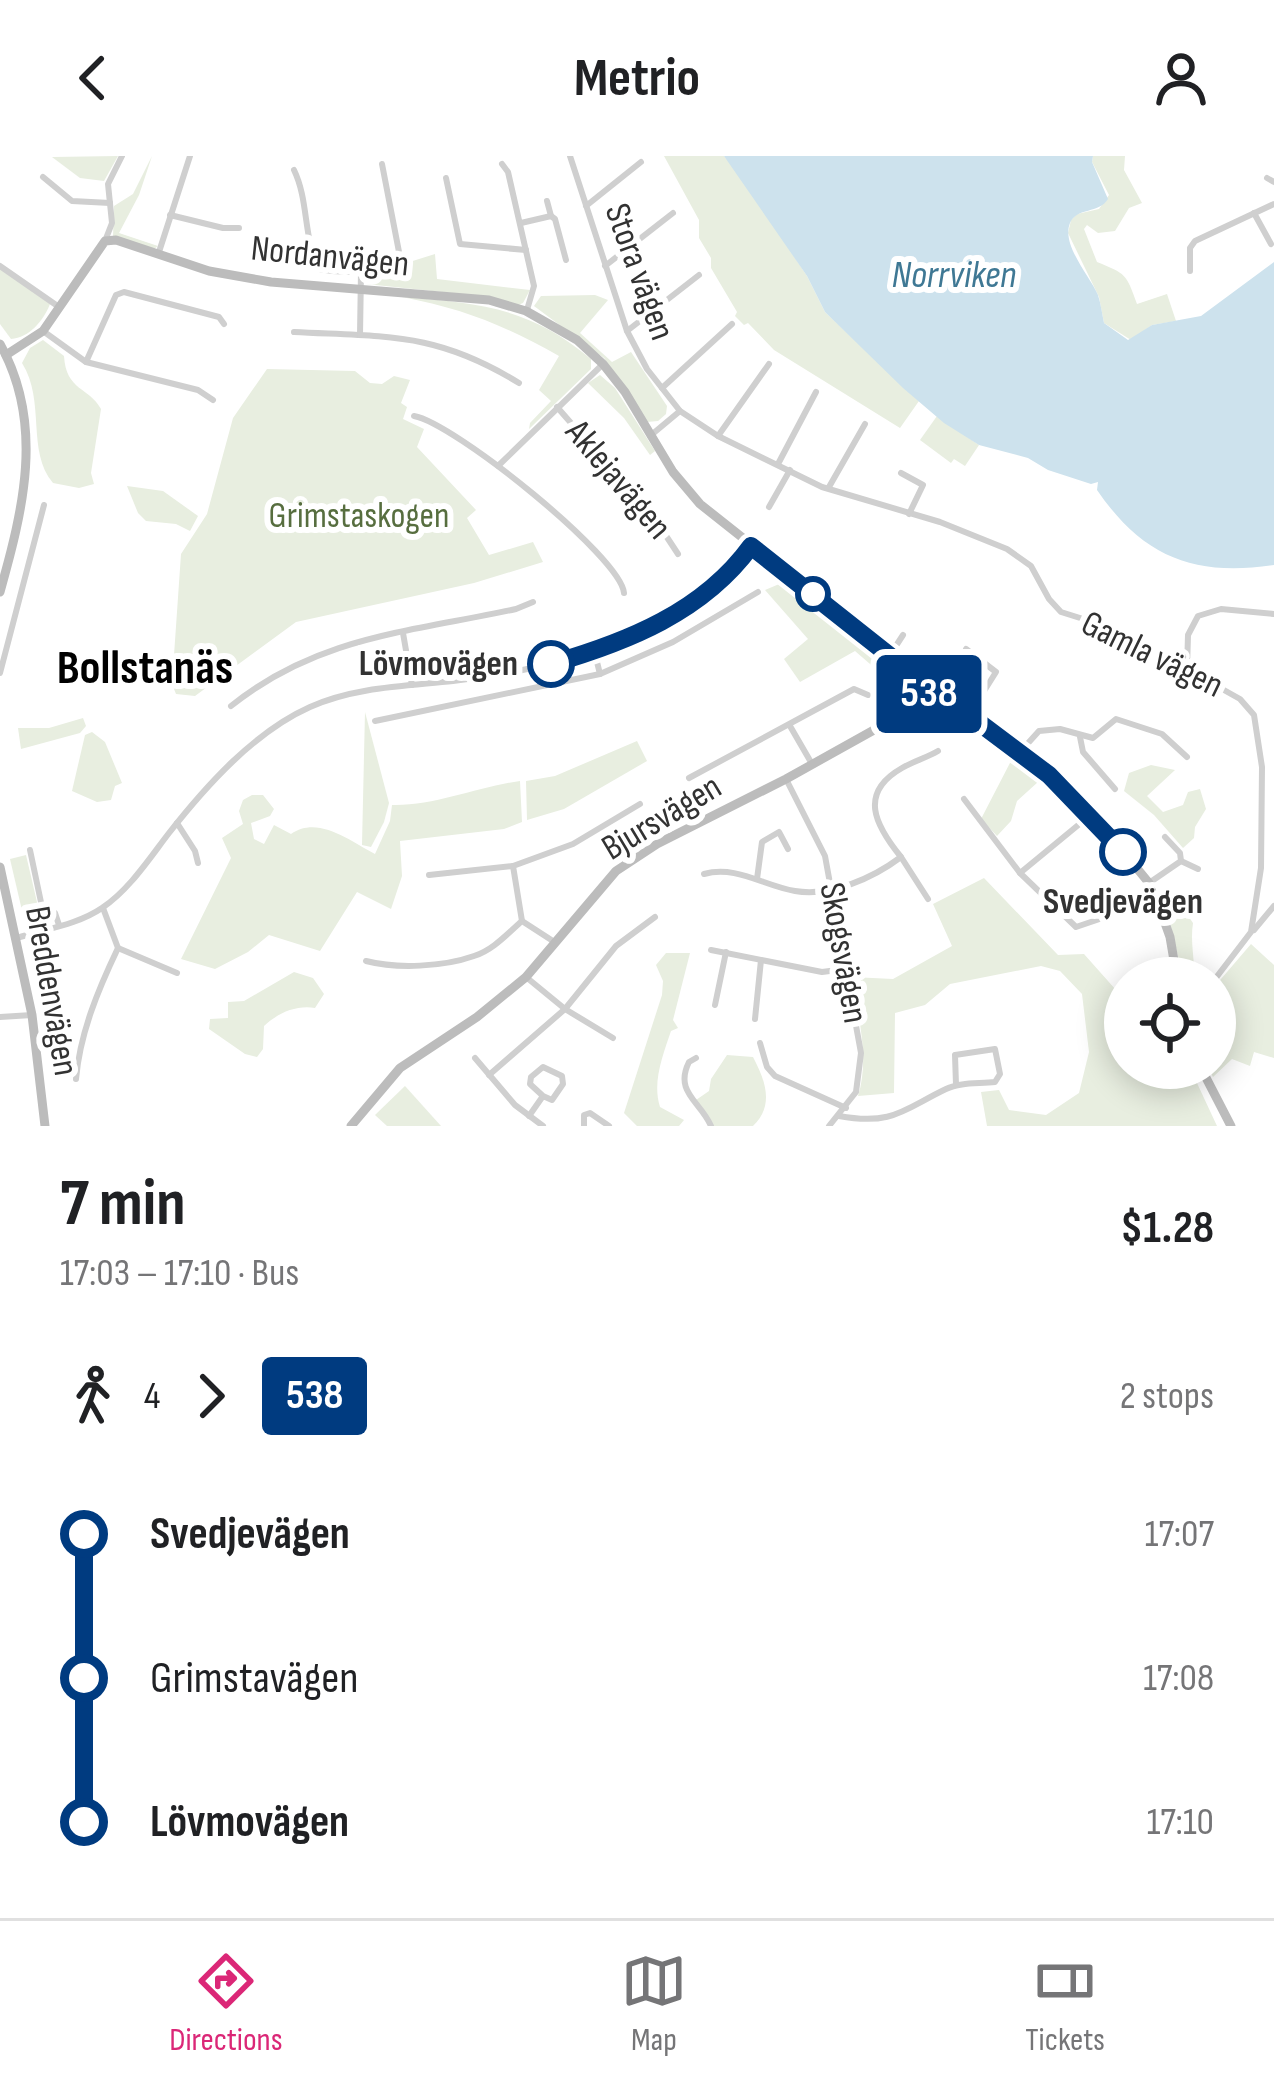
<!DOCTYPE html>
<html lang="en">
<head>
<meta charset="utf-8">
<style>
  body { margin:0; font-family:"Sofia Sans Condensed",sans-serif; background:#f2f2f2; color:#202124; height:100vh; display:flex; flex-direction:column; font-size:45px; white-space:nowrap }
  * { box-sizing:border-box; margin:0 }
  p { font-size:39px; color:#757577 }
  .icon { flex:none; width:66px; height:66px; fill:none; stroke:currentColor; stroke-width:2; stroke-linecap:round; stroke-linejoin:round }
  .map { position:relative; height:970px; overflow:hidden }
  .side { display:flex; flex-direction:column; background:#fff; flex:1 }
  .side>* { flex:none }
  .badge { padding:0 24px; border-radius:9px; font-size:42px; line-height:78px }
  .buttons { position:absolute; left:1104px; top:801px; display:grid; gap:24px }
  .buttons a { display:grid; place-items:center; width:132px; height:132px; border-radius:50%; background:#fff; box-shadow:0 6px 30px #0003; font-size:60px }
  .map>.badge { position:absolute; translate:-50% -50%; box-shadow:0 0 0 6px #fff }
  .legs { display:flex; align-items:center; gap:18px; height:132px; padding:0 60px; font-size:39px }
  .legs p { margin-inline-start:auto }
  .summary { display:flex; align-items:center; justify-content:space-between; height:204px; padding:0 60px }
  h1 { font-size:66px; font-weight:700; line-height:90px }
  ul { padding:0 60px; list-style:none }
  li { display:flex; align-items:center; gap:42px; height:144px; font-size:45px }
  li i { display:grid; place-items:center; width:18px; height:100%; margin:0 15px; background:currentColor }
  li i::after { content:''; width:30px; height:30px; margin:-15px; border:9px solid; border-radius:50%; background:#fff }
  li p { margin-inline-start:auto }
  li:first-child i { background:linear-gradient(#0000 50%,currentColor 0) }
  li:last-child i { background:linear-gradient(currentColor 50%,#0000 0) }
  header { display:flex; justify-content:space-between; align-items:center; height:156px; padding:0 60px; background:#fff; font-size:54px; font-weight:700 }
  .tabs { display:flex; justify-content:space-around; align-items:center; height:168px; border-top:3px solid #e0e0e0; background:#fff; font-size:33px; color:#757577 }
  .tabs a { display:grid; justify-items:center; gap:6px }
  .tabs .current { color:#db2777 }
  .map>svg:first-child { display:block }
  .green { fill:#e8eee0 }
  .water { fill:#cde2ed }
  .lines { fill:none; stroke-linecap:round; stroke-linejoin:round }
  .street { stroke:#cfcfcf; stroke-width:6 }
  .secondary { stroke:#bcbcbc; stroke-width:9 }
  .line-1-casing { stroke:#fff; stroke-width:27 }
  .line-1 { stroke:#003b80; stroke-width:18 }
  .stop-1-dot { fill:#fff; stroke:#003b80; stroke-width:6 }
  .labels { text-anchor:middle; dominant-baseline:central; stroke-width:12; stroke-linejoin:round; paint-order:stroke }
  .street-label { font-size:36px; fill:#323232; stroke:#fff }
  .park-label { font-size:36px; fill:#576e3f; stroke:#fff }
  .stop-label { font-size:36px; font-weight:bold; fill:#323232; stroke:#fff; text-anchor:end }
  .water-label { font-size:39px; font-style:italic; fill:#3f7894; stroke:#fff }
  .district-label { font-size:48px; font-weight:bold; fill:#000; stroke:#fff }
</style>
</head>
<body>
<header><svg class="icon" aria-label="back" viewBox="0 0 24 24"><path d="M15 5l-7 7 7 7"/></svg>Metrio<svg class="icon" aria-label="person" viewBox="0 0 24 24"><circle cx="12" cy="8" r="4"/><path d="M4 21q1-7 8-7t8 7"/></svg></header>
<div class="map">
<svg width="1274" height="970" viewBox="0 0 1274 970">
  <rect width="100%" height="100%" fill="#fff"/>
  <g class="green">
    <polygon points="118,0 104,25 80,22 52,1"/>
    <polygon points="152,0 139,39 119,77 158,90 154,93 113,81 114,50 133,38"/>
    <polygon points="664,0 724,0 735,11 807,120 825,156 919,245 900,272 774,194 748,167 744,169 735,160 737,156 711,112 711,102 699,82 699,64"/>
    <path d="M1093,0h32l-1,14 18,33 -13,5 -14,23 -17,2 -11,-8 -3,4 13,33c29,12 29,11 40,42l30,-10 9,27 -24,4 -21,15 -27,-17 -5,-26 -31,-64 3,-13 6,-6 22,-5 10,-14 -17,-33z"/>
    <polygon points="435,98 437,123 530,134 523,147 518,149 490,141 366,128 368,119"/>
    <path d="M0,112l50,36c-6,16 -21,34 -39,35l-11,-15z"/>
    <polygon points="595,139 608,144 580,177 612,206 631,196 667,250 666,258 658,265 647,266 604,202 534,150 541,140"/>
    <path d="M402,141c77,6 127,10 189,62v10l-62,60 1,-6 21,-22 -12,-11 20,-34c-55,-31 -95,-47 -157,-59z"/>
    <path d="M43,184l21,16c2,35 25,31 37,53l-10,64 3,11 -15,4 -26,-5c-27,-32 -7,-82 -31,-120l8,-15z"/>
    <polygon points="267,213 355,215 370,227 382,228 394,220 410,224 401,247 407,251 403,263 424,273 417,291 476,354 467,362 489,399 533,386 543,406 474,427 296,466 195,540 176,538 172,528 181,398 207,358 233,262"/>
    <polygon points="600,219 615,232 655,295 650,299 624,262 588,227"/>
    <polygon points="937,260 979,289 965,310 954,303 951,307 920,284"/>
    <polygon points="127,330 163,335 198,360 190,375 176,368 146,365 138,357"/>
    <path d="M784,426c46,30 106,61 130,112l-3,8 -15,4 -19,-36 -22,-19 -55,31 -16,-23 24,-20 -43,-49z"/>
    <polygon points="365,556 389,647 384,666 371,691 362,689"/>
    <polygon points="83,562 86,570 80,577 21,593 18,572 49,572"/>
    <polygon points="92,576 105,586 122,627 115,630 111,644 97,646 72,635 85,579"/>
    <polygon points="637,585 647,605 564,653 527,664 526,625 555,620"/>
    <polygon points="1012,603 1038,626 1017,645 1011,665 997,680 981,663"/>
    <polygon points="1151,609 1175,614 1147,640 1163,656 1183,649 1188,636 1200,633 1206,653 1195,671 1194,682 1183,692 1154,659 1124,635 1129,617"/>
    <path d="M520,625l2,41 -18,7 -104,12 2,35 -11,33 -34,-17 -37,59 -51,-16 -21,17 -33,17 -34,-10 50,-101 -9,-20 21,-14 -4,-13 4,-11 9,-5h11l11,14 -4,7 -19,7 3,16 10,5 10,-19 17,9c27,-19 59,7 84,20l15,-33 2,-16c43,1 85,-18 128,-24z"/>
    <polygon points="26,699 40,759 24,763 10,703"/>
    <path d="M984,722l74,77 26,-1 32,36 9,50v28h65l27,58h-230l-6,-34 18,-2 10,20 37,5 33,-22 10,-41 -7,-58 -22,-23 -19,-5 -91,18 -25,21 -30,8 -1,80 -36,3c12,-38 0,-80 -6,-119l41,2 59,-33 -19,-42z"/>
    <path d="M1177,744l16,23c-3,19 2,36 1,55l-12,-5 -16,-67z"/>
    <polygon points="1251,788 1274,809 1274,902 1254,896 1250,910 1232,903 1213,921 1208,912 1215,912 1215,830"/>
    <path d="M666,797h24l-17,67 5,8 -7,3c-8,24 -19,51 -11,76l24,13 -5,6h-42l-13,-13 38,-118 1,-14 -7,-16z"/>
    <path d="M294,816l19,6 11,16 -9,14c-19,-3 -37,5 -51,18l-1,23 -6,8 -12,-3 -36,-25 1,-10 18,-1v-16l16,-1z"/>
    <path d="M727,899l26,2c12,23 22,48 0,69h-40l-17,-26 13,-9 2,-12z"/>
    <polygon points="405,930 441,970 387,970 375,959"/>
  </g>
  <path class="water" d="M724,0h369l-1,6 16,37c-9,15 -31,8 -38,24 -9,22 20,53 28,72 3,9 4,19 6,28l24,17 24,-15 49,-9 73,-54v303c-80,12 -131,-8 -177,-75l1,-8 -7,2 -43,-14 -20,-12 -49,-13 -35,-22 -41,-35 -78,-76 -18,-36z"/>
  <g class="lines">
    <g class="street">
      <polyline points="570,0 627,175 647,213 680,255 650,280"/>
      <polyline points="502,8 508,16 534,130 527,154"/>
      <path d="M294,14c15,31 9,68 25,99 25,5 62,4 81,-12l-18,-93"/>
      <polyline points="43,21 72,45 110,47"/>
      <polyline points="446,22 460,88 526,94"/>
      <polyline points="1267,22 1274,26"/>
      <polyline points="547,45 551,60"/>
      <polyline points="586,50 641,6"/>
      <polyline points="1254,57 1271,88"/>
      <polyline points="170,59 223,72 239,72"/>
      <polyline points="521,67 551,60 555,63 566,104"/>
      <polyline points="105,85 112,67 108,28 122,0"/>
      <polyline points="158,99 190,0"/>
      <polyline points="0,110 59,151"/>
      <polyline points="605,110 673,57"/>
      <polyline points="1190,115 1190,92 1195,85 1274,48"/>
      <polyline points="43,175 86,206 198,234 213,244"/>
      <polyline points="627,175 699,119"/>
      <path d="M294,176c94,5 142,0 225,51"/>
      <polyline points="360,179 361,115"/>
      <polyline points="86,206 116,139 124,136 219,161 224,168"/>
      <polyline points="662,232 732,168"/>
      <polyline points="557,251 655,363 678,398"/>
      <polyline points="680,255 718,280 822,331 940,366 1007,393 1031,410 1049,443 1061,456 1115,473 1240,543 1254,559 1262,611 1261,712 1251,776 1215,823"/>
      <path d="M414,260c40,7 207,141 210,177"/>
      <polyline points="718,280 769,208"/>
      <polyline points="778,308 816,236"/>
      <polyline points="498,310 603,208"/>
      <polyline points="901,317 923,329 909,358"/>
      <polyline points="829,331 865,268"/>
      <polyline points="769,351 790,314"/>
      <polyline points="403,477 412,529"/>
      <polyline points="966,493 996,516 969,559"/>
      <polyline points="594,494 600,518"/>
      <polyline points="890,499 903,479"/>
      <polyline points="1187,513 1188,479 1198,460 1221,453 1274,458"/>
      <polyline points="0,517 44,349"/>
      <path d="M231,550c87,-70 179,-74 285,-97l17,-7"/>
      <polyline points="375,565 600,518 673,486 758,436"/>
      <polyline points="790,570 812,608"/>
      <polyline points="1080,581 1083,596 1115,633"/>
      <polyline points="1020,596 1039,575 1060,573 1093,582 1116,563 1162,578 1187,601"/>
      <polyline points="689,622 854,533 868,539"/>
      <polyline points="787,625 825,700 861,897 856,936 829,970"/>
      <polyline points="964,643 1020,717"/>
      <polyline points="1088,661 1020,717 1076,771 1132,752"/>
      <polyline points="177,667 195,695 198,707"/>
      <polyline points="30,694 42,751 55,757 59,769"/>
      <polyline points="901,701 928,743"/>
      <polyline points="1181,705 1198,713"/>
      <path d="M704,718c32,-9 60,12 91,17 36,6 78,-13 106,-34 -26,-32 -43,-64 1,-89 12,-7 24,-10 36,-17"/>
      <polyline points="429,719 513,710"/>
      <polyline points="757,723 762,686 779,676 788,693"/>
      <polyline points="1149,727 1181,705 1180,697 1165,681"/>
      <polyline points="522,765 513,710 573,688 640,648"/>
      <polyline points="1254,774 1274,750"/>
      <path d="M17,782c28,-9 60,-13 85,-30 27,-18 47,-49 67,-75 37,-47 85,-101 141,-126 44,-20 96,-21 143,-26 108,-13 229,-43 298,-135"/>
      <polyline points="118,792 177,817"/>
      <polyline points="711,794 822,816 845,813"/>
      <path d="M366,805c31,8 77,6 108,-5 19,-6 33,-22 48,-35l34,22"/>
      <polyline points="526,821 565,853 613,882"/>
      <polyline points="715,849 726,796"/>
      <polyline points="0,861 32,859"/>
      <polyline points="755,863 761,804"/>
      <polyline points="760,887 767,911 775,920 846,952"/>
      <polyline points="475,902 515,949 543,970"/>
      <path d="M696,902l-7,4c-15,30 11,39 22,64"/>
      <polyline points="489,919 565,853 616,790 655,761"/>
      <path d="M76,923c4,-46 22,-89 42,-131l-15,-40"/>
      <polyline points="529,960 543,940 552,944 563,928 562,920 543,911 531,921 530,928 543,940"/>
      <path d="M839,960c54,10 65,-7 107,-27 14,-7 33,-5 49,-7l5,-8 -5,-25 -40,6 1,30"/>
      <polyline points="584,970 584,959 590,957 609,970"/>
    </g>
    <g class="secondary">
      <path d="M0,188c45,80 23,166 0,248"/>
      <polyline points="6,199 43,175 105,85 116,84 209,115 271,126 489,144 526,155 577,184 603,208 625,236 673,316 700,348 890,499 919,532 969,559 1049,619 1126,699 1149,727 1160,753 1170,781 1177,822"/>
      <polyline points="0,711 32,859 45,970"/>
      <polyline points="1201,912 1231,970"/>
      <polyline points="351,970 400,912 477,861 526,821 616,715 657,688 786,623 908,555 925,536"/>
    </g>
  </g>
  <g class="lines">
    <g class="line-1-casing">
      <path id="line-1" d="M551,508c76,-22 152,-52 200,-118l139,110 29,32 50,27 80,60 74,77"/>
    </g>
    <use href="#line-1" class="line-1"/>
  </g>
  <g class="stop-1-dot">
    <circle cx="813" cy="438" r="15"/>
    <circle cx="551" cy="508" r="21"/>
    <circle cx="1123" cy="696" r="21"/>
  </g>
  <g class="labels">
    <g class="street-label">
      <text transform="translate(330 101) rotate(6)">Nordanvägen</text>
      <text transform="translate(639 116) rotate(70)">Stora vägen</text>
      <text transform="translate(618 324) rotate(50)">Aklejavägen</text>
      <text transform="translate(1152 499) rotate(26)">Gamla vägen</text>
      <text transform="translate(662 662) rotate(-31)">Bjursvägen</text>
      <text transform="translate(843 797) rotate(80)">Skogsvägen</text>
      <text transform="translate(51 835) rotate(80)">Breddenvägen</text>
    </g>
    <g class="park-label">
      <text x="359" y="360">Grimstaskogen</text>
    </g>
    <g class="stop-label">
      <text x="518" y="508">Lövmovägen</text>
      <text x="1123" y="746" text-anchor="middle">Svedjevägen</text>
    </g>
    <g class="water-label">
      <text x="954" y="119">Norrviken</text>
    </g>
    <g class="district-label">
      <text x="145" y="512">Bollstanäs</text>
    </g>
  </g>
</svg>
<div class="buttons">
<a><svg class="icon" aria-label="locate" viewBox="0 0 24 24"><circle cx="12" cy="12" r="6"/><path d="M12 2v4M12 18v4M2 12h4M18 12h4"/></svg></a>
</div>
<b class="badge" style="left:929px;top:538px;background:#003b80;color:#fff">538</b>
</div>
<section class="side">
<div class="summary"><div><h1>7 min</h1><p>17:03 – 17:10 · Bus</p></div><b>$1.28</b></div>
<div class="legs"><svg class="icon" aria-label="walk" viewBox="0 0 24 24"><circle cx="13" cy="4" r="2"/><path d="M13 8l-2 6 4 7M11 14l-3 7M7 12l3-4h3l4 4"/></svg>4<svg class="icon" aria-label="forward" viewBox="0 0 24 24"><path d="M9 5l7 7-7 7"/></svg><b class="badge" style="background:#003b80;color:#fff">538</b><p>2 stops</p></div>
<ul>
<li><i style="color:#003b80"></i><b>Svedjevägen</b><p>17:07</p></li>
<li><i style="color:#003b80"></i><span>Grimstavägen</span><p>17:08</p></li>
<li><i style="color:#003b80"></i><b>Lövmovägen</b><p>17:10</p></li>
</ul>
</section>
<nav class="tabs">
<a class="current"><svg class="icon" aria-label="directions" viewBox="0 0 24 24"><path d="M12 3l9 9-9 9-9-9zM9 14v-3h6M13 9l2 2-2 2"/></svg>Directions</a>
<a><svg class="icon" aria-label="map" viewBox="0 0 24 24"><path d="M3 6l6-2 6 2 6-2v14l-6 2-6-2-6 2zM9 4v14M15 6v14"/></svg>Map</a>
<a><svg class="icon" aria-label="tickets" viewBox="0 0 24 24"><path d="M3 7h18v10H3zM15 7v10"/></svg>Tickets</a>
</nav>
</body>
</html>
